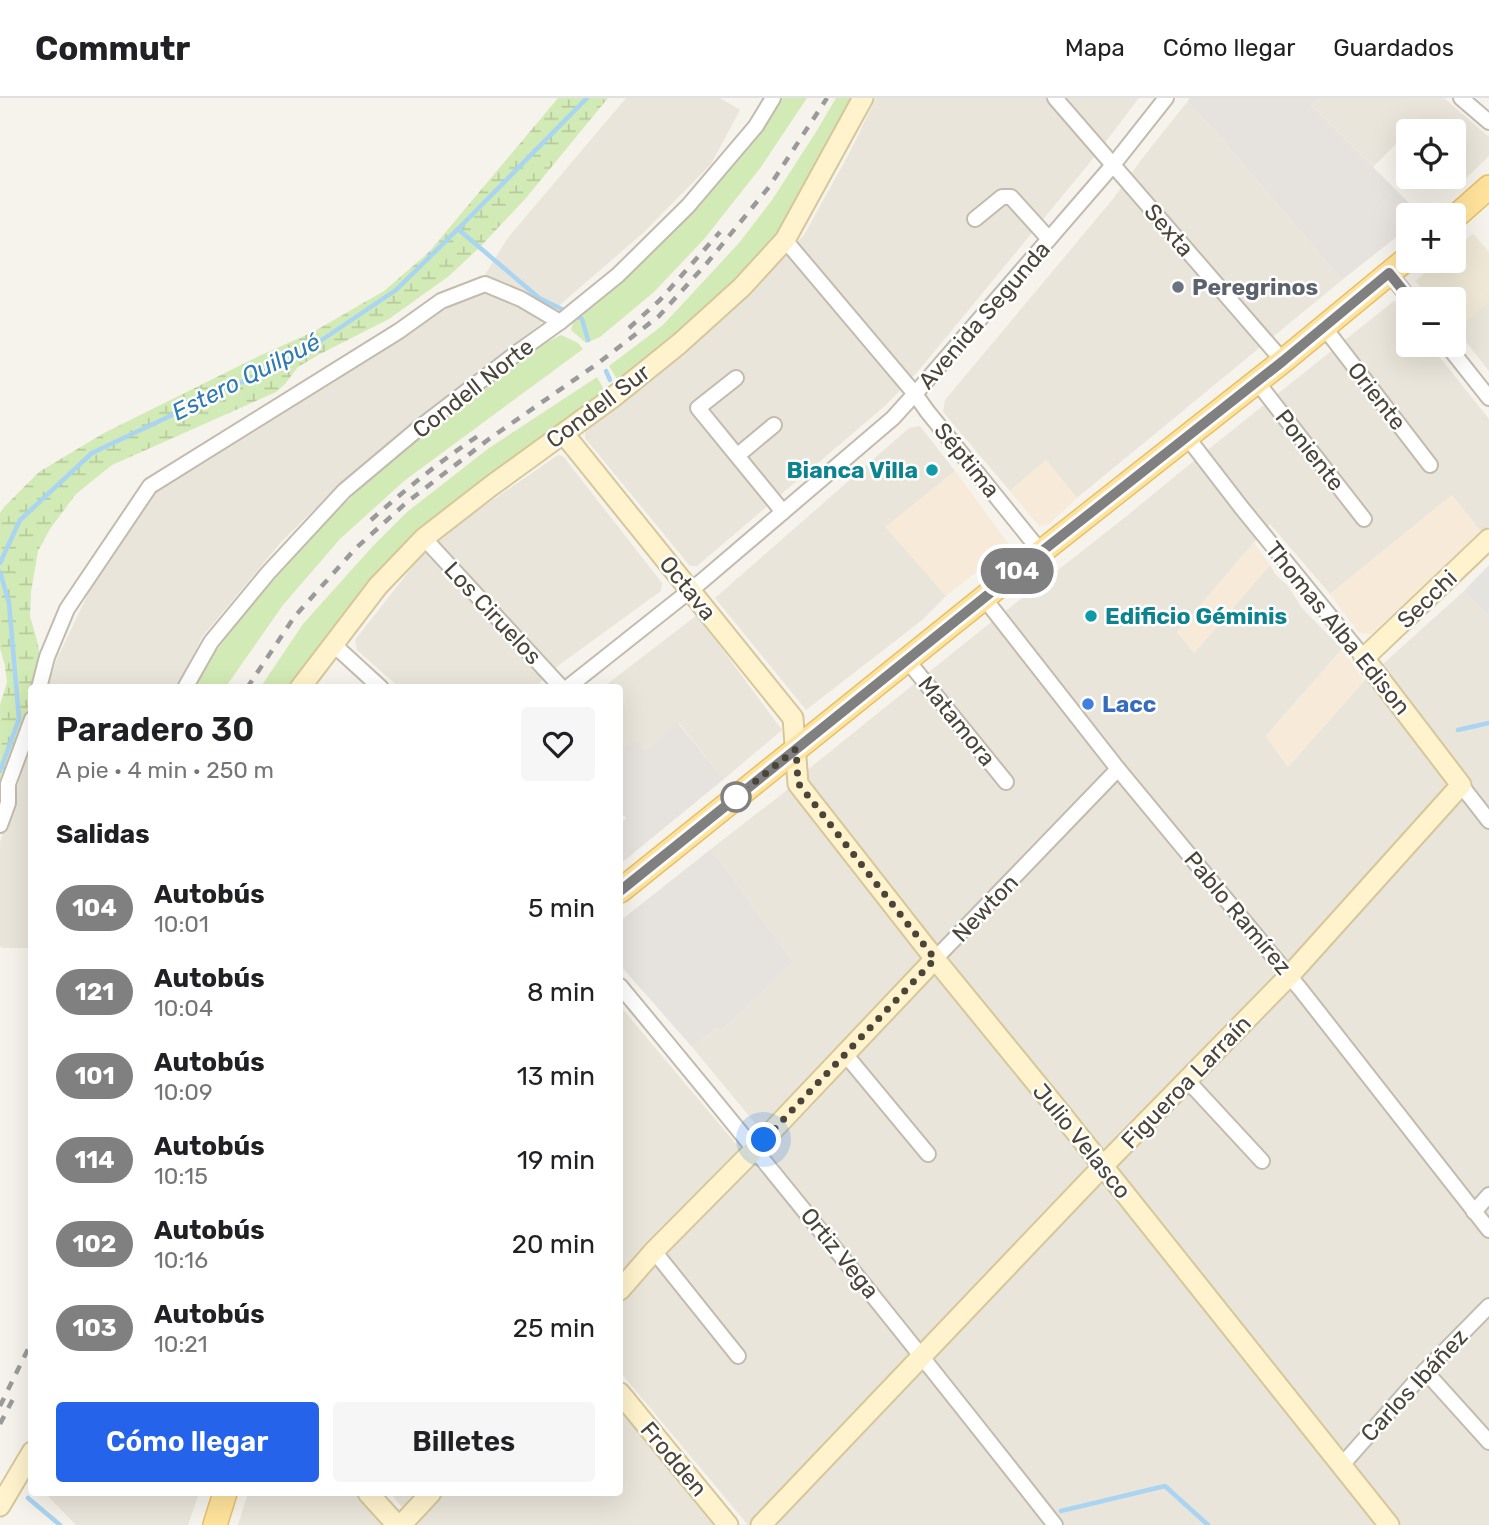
<!DOCTYPE html>
<html lang="es">
<head>
<meta charset="utf-8">
<style>
  body { margin:0; font-family:Rubik,sans-serif; background:#f6f6f6; color:#202124; height:100vh; display:flex; flex-direction:column; font-size:26px; white-space:nowrap }
  * { box-sizing:border-box; margin:0 }
  p { font-size:23px; color:#757577 }
  .icon { flex:none; width:38px; height:38px; fill:none; stroke:currentColor; stroke-width:2; stroke-linecap:round; stroke-linejoin:round }
  .map { position:relative; flex:1; overflow:hidden }
  .side { position:absolute; left:28px; top:586px; width:595px; height:812px; display:flex; flex-direction:column; background:#fff; border-radius:7px; box-shadow:0 7px 28px #0002 }
  .side>* { flex:none }
  .badge { padding:0 14px; border-radius:23px; font-size:24px; line-height:46px }
  .fabs { position:absolute; left:1396px; top:21px; display:grid; gap:14px }
  .fabs a { display:grid; place-items:center; width:70px; height:70px; border-radius:7px; background:#fff; box-shadow:0 7px 28px #0002; font-size:35px }
  .you { position:absolute; width:35px; height:35px; margin:-18px; border:5px solid #fff; border-radius:50%; background:#1a73e8; box-shadow:0 0 0 10px #1a73e833 }
  .map>.badge { position:absolute; translate:-50% -50%; box-shadow:0 0 0 4px #fff }
  h2 { padding:0 28px; font-size:26px; line-height:63px }
  .round { display:grid; place-items:center; flex:none; width:74px; height:74px; border-radius:7px; background:#f6f6f6 }
  .summary { display:flex; align-items:center; justify-content:space-between; height:119px; padding:0 28px }
  h1 { font-size:33px; font-weight:600; line-height:52px }
  .cta { display:flex; gap:14px; margin-top:auto; padding:14px 28px }
  .cta a { flex:1; height:80px; border-radius:7px; background:#2563eb; color:#fff; font-size:28px; font-weight:600; line-height:80px; text-align:center }
  .cta a+a { background:#f6f6f6; color:#202124 }
  ul { padding:0; list-style:none }
  li { display:flex; align-items:center; gap:21px; height:84px; padding:0 28px }
  li div { flex:1 }
  li b { display:block; font-size:26px }
  li em { font-style:normal }
  li .badge { min-width:77px; font-weight:700; text-align:center }
  header { display:flex; align-items:center; gap:42px; box-sizing:border-box; height:98px; padding:0 35px; background:#fff; border-bottom:2px solid #e0e0e0 }
  header strong { font-size:33px }
  nav { display:flex; gap:38px; margin-inline-start:auto; font-size:24px }
  .map>svg:first-child { display:block }
  .residential { fill:#eae5da }
  .commercial { fill:#f7ead8 }
  .industrial { fill:#e6e2dd }
  .education { fill:#efe8d6 }
  .green { fill:#d2eab5 }
  .wetland { fill:url(#wetland-marsh) }
  .parking { fill:#e5e3e0 }
  .lines { fill:none; stroke-linecap:round; stroke-linejoin:round }
  .stream { stroke:#a9d4f2; stroke-width:4.5 }
  .street-casing { stroke:#c2bbae; stroke-width:18 }
  .secondary-casing { stroke:#d6c79b; stroke-width:23 }
  .primary-casing { stroke:#e6c16a; stroke-width:26 }
  .street { stroke:#fff; stroke-width:14 }
  .secondary { stroke:#fff3cd; stroke-width:19 }
  .primary { stroke:#ffe39c; stroke-width:23 }
  .rail { stroke:#9a9a9a; stroke-width:4.5; stroke-dasharray:9 9; stroke-linecap:butt }
  .line-casing { stroke:#fff; stroke-width:16 }
  .line { stroke:#808080; stroke-width:10 }
  .walk { stroke:#4b4439; stroke-width:7; stroke-dasharray:0 12.6 }
  .worship-dot { fill:#6b7280; stroke:#fff; stroke-width:2.5 }
  .culture-dot { fill:#0f9aa8; stroke:#fff; stroke-width:2.5 }
  .shop-dot { fill:#3f7fe0; stroke:#fff; stroke-width:2.5 }
  .stop-dot { fill:#fff; stroke:#808080; stroke-width:3.5 }
  .labels { text-anchor:middle; dominant-baseline:central; stroke-width:5; stroke-linejoin:round; paint-order:stroke }
  .street-label { font-size:23px; fill:#4b4439; stroke:#fff }
  .worship-label { font-size:23px; font-weight:bold; fill:#5b616d; stroke:#fff; text-anchor:start }
  .culture-label { font-size:23px; font-weight:bold; fill:#0d838f; stroke:#fff; text-anchor:end }
  .shop-label { font-size:23px; font-weight:bold; fill:#366cbe; stroke:#fff; text-anchor:start }
  .water-label { font-size:24px; font-style:italic; fill:#2e7ab2; stroke:#fff }
</style>
</head>
<body>
<header>
<strong>Commutr</strong>
<nav><a>Mapa</a><a>Cómo llegar</a><a>Guardados</a></nav>
</header>
<div class="map">
<svg width="1489" height="1427" viewBox="0 0 1489 1427">
  <defs>
    <pattern id="wetland-marsh" width="20" height="14" patternUnits="userSpaceOnUse" patternTransform="scale(1.75)"><rect width="20" height="14" fill="#d2eab5"/><path d="M1 5h8M5 5V1M11 12h8M15 12V8" fill="none" stroke="#b6ca9c"/></pattern>
  </defs>
  <rect width="100%" height="100%" fill="#f6f3ec"/>
  <g class="residential">
    <polygon points="626,0 720,0 740,12 711,66 643,135 562,205 537,229 347,379 282,443 202,539 177,590 48,590 56,563 96,479 157,389 450,203 475,193 507,141"/>
    <polygon points="876,0 1139,0 1087,68 920,271 886,307 697,468 690,468 585,340 585,334 648,283 753,190 804,137 851,52"/>
    <polygon points="1319,0 1444,0 1489,39 1489,58 1458,88 1449,79 1454,79 1454,33 1409,33 1409,36 1407,35 1373,69 1311,7"/>
    <polygon points="1187,4 1217,35 1342,182 1077,400 1046,362 1010,393 943,314 945,302 1113,101 1141,62"/>
    <polygon points="1395,202 1409,220 1409,247 1430,247 1489,321 1489,428 1482,435 1452,397 1330,496 1270,426 1177,534 1194,555 1270,467 1275,476 1288,488 1301,509 1342,551 1266,638 1288,669 1364,583 1464,493 1489,518 1489,1427 748,1427 620,1274 620,908 736,1046 755,1025 692,949 717,929 721,933 793,864 711,751 787,692 811,669 980,533 1123,421 1190,366"/>
    <polygon points="1489,204 1489,273 1456,231"/>
    <polygon points="920,328 955,373 886,429 946,498 921,523 806,612 715,500 909,330"/>
    <polygon points="558,357 563,358 662,485 661,493 559,567 534,590 400,590 357,552 355,542 421,458 442,437"/>
    <polygon points="697,517 782,632 724,681 679,625 645,653 635,643 620,652 620,590 602,590"/>
    <polygon points="31,646 31,850 4,850 0,849 0,744"/>
    <polygon points="620,1312 713,1427 417,1427 390,1395 620,1395"/>
    <polygon points="45,1395 199,1395 188,1427 76,1427"/>
    <polygon points="248,1395 354,1395 384,1427 238,1427"/>
  </g>
  <g class="commercial">
    <polygon points="1046,362 1077,400 1049,426 1039,428 1010,393"/>
    <polygon points="955,373 1010,448 946,498 885,429"/>
    <polygon points="1452,397 1482,435 1371,536 1359,535 1330,496"/>
    <polygon points="1254,445 1270,467 1194,555 1177,534"/>
    <polygon points="1342,551 1364,583 1288,669 1266,639"/>
  </g>
  <g class="industrial">
    <polygon points="1190,0 1319,0 1311,7 1421,117 1409,117 1409,129 1342,182 1217,35 1187,4"/>
    <polygon points="678,625 724,681 620,766 620,726 626,720 620,714 620,652 635,642 645,653"/>
    <polygon points="711,751 793,864 721,933 717,929 692,949 620,867 620,823"/>
  </g>
  <polygon class="education" points="1473,136 1489,154 1489,204 1456,231 1454,229 1454,201 1431,201 1415,183 1439,163 1454,163 1454,151"/>
  <g class="green">
    <polygon points="783,0 807,0 761,69 705,140 654,194 600,239 586,245 571,232 574,221 640,165 729,73"/>
    <polygon points="836,0 854,0 786,129 747,173 621,288 609,268 663,227 739,145 772,102 816,34"/>
    <polygon points="561,237 578,245 583,251 404,383 340,441 283,507 225,590 194,590 208,563 246,514 321,428 382,370 525,255"/>
    <polygon points="597,279 608,299 500,372 292,590 260,590 303,526 372,449 407,414 489,350"/>
  </g>
  <polygon class="wetland" points="558,0 608,0 526,100 481,148 449,178 389,221 320,256 298,269 285,286 276,294 112,367 76,396 50,431 38,453 31,494 30,518 37,542 43,574 38,590 32,590 31,610 16,658 0,725 0,607 7,584 5,568 0,550 0,415 4,409 39,374 104,335 261,257 313,234 384,193 429,154"/>
  <polygon class="parking" points="1489,467 1489,518 1464,493"/>
  <g class="lines">
    <g class="stream">
      <polyline points="458,131 539,200 582,221 588,242"/>
      <polyline points="606,273 610,282"/>
      <polyline points="0,465 20,422 92,355 301,256 396,192 458,131 587,0"/>
      <polyline points="0,474 9,505 19,621 0,673"/>
      <polyline points="1458,632 1489,625"/>
      <polyline points="28,1400 60,1427"/>
      <polyline points="1061,1413 1165,1388 1208,1427"/>
    </g>
    <g class="street-casing">
      <g id="street">
        <polyline points="1055,0 1283,263"/>
        <polyline points="1461,0 1489,24"/>
        <polyline points="975,121 1002,99 1011,99 1049,141"/>
        <polyline points="785,142 915,296 927,313 1041,454"/>
        <polyline points="1389,175 1410,201"/>
        <polyline points="1324,229 1430,367"/>
        <polyline points="1447,247 1489,300"/>
        <polyline points="736,280 698,310 783,414"/>
        <polyline points="1257,284 1364,421"/>
        <polyline points="1187,339 1241,409 1364,560"/>
        <polyline points="738,357 774,327"/>
        <polyline points="424,440 562,590"/>
        <polyline points="984,500 1118,671 1301,892 1489,1132"/>
        <polyline points="333,546 381,590"/>
        <polyline points="907,562 1006,684"/>
        <polyline points="39,590 47,559 67,511 150,388 399,233 441,203 485,186 521,201 560,224"/>
        <polyline points="185,590 211,544 268,475 344,393 419,330 518,254 560,224 618,177 688,108 756,28 773,0"/>
        <polyline points="567,590 702,483 893,320 921,289 1113,67 1166,0"/>
        <polyline points="1461,687 1489,723"/>
        <polyline points="0,727 8,705 8,686 32,621"/>
        <polyline points="935,861 1118,671"/>
        <path d="M620,888c147,177 292,357 435,539"/>
        <polyline points="845,956 928,1056"/>
        <polyline points="1187,982 1262,1063"/>
        <polyline points="1474,1114 1489,1097"/>
        <polyline points="654,1153 738,1258"/>
        <polyline points="1425,1273 1489,1344"/>
        <polyline points="1341,1368 1425,1273 1489,1208"/>
      </g>
    </g>
    <g class="secondary-casing">
      <g id="secondary">
        <polyline points="564,336 793,620 798,686 935,861 1055,1008 1389,1427"/>
        <polyline points="300,590 378,488 424,440 491,388 612,300 679,246 742,189 785,142 863,0"/>
        <polyline points="620,1192 654,1153 755,1051 935,861"/>
        <polyline points="620,1295 728,1427"/>
        <polyline points="368,1395 397,1427"/>
        <polyline points="0,1408 32,1354"/>
        <polyline points="401,1427 431,1395"/>
        <polyline points="761,1427 1103,1068 1290,877 1461,687 1364,560 1489,441"/>
      </g>
    </g>
    <g class="primary-casing">
      <g id="primary">
        <polyline points="1454,120 1489,89"/>
        <polyline points="620,793 1041,454 1283,263 1409,159"/>
        <polyline points="215,1427 225,1395"/>
      </g>
    </g>
    <use href="#street" class="street"/>
    <use href="#secondary" class="secondary"/>
    <use href="#primary" class="primary"/>
    <g class="rail">
      <polyline points="629,230 660,202 720,134"/>
      <path d="M371,422c36,-32 73,-62 113,-88"/>
      <polyline points="247,590 295,518 356,450 406,405 489,341 597,266 659,218 707,165 769,89 827,0"/>
      <polyline points="0,1308 32,1243"/>
      <polyline points="0,1326 13,1301"/>
    </g>
  </g>
  <g class="lines">
    <g class="line-casing">
      <polyline id="line" points="620,793 1041,454 1283,263 1389,175 1410,201"/>
    </g>
    <use href="#line" class="line"/>
    <polyline class="walk" points="736,699 796,651 798,685 935,861 764,1042"/>
  </g>
  <circle class="worship-dot" cx="1178" cy="189" r="7"/>
  <g class="culture-dot">
    <circle cx="932" cy="372" r="7"/>
    <circle cx="1091" cy="518" r="7"/>
  </g>
  <circle class="shop-dot" cx="1088" cy="606" r="7"/>
  <circle class="stop-dot" cx="736" cy="699" r="14"/>
  <g class="labels">
    <g class="street-label">
      <text transform="translate(1169 132) rotate(49)">Sexta</text>
      <text transform="translate(984 217) rotate(-49)">Avenida Segunda</text>
      <text transform="translate(473 290) rotate(-38)">Condell Norte</text>
      <text transform="translate(1377 298) rotate(52)">Oriente</text>
      <text transform="translate(598 308) rotate(-37)">Condell Sur</text>
      <text transform="translate(1310 352) rotate(52)">Poniente</text>
      <text transform="translate(967 362) rotate(51)">Séptima</text>
      <text transform="translate(688 490) rotate(51)">Octava</text>
      <text transform="translate(1427 501) rotate(-44)">Secchi</text>
      <text transform="translate(493 515) rotate(47)">Los Ciruelos</text>
      <text transform="translate(1338 530) rotate(51)">Thomas Alba Edison</text>
      <text transform="translate(957 623) rotate(51)">Matamora</text>
      <text transform="translate(985 810) rotate(-46)">Newton</text>
      <text transform="translate(1238 815) rotate(50)">Pablo Ramírez</text>
      <text transform="translate(1186 984) rotate(-46)">Figueroa Larraín</text>
      <text transform="translate(1082 1043) rotate(51)">Julio Velasco</text>
      <text transform="translate(840 1155) rotate(51)">Ortiz Vega</text>
      <text transform="translate(1414 1287) rotate(-47)">Carlos Ibáñez</text>
      <text transform="translate(674 1361) rotate(50)">Frodden</text>
    </g>
    <g class="worship-label">
      <text x="1192" y="189">Peregrinos</text>
    </g>
    <g class="culture-label">
      <text x="918" y="372">Bianca Villa</text>
      <text x="1105" y="518" text-anchor="start">Edificio Géminis</text>
    </g>
    <g class="shop-label">
      <text x="1102" y="606">Lacc</text>
    </g>
    <g class="water-label">
      <text transform="translate(246 279) rotate(-27)">Estero Quilpué</text>
    </g>
  </g>
</svg>
<div class="fabs">
<a><svg class="icon" aria-label="locate" viewBox="0 0 24 24"><circle cx="12" cy="12" r="6"/><path d="M12 2v4M12 18v4M2 12h4M18 12h4"/></svg></a>
<a>+</a>
<a>−</a>
</div>
<div class="you" style="left:764px;top:1042px"></div>
<b class="badge" style="left:1017px;top:473px;background:#808080;color:#fff">104</b>
<section class="side">
<div class="summary"><div><h1>Paradero 30</h1><p>A pie · 4 min · 250 m</p></div><a class="round"><svg class="icon" aria-label="heart" viewBox="0 0 24 24"><path d="M12 20l-8-8c-3-5 5-10 8-4 3-6 11-1 8 4z"/></svg></a></div>
<h2>Salidas</h2>
<ul>
<li><span class="badge" style="background:#808080;color:#fff">104</span><div><b>Autobús</b><p>10:01</p></div><em>5 min</em></li>
<li><span class="badge" style="background:#808080;color:#fff">121</span><div><b>Autobús</b><p>10:04</p></div><em>8 min</em></li>
<li><span class="badge" style="background:#808080;color:#fff">101</span><div><b>Autobús</b><p>10:09</p></div><em>13 min</em></li>
<li><span class="badge" style="background:#808080;color:#fff">114</span><div><b>Autobús</b><p>10:15</p></div><em>19 min</em></li>
<li><span class="badge" style="background:#808080;color:#fff">102</span><div><b>Autobús</b><p>10:16</p></div><em>20 min</em></li>
<li><span class="badge" style="background:#808080;color:#fff">103</span><div><b>Autobús</b><p>10:21</p></div><em>25 min</em></li>
</ul>
<div class="cta"><a>Cómo llegar</a><a>Billetes</a></div>
</section>
</div>
</body>
</html>
